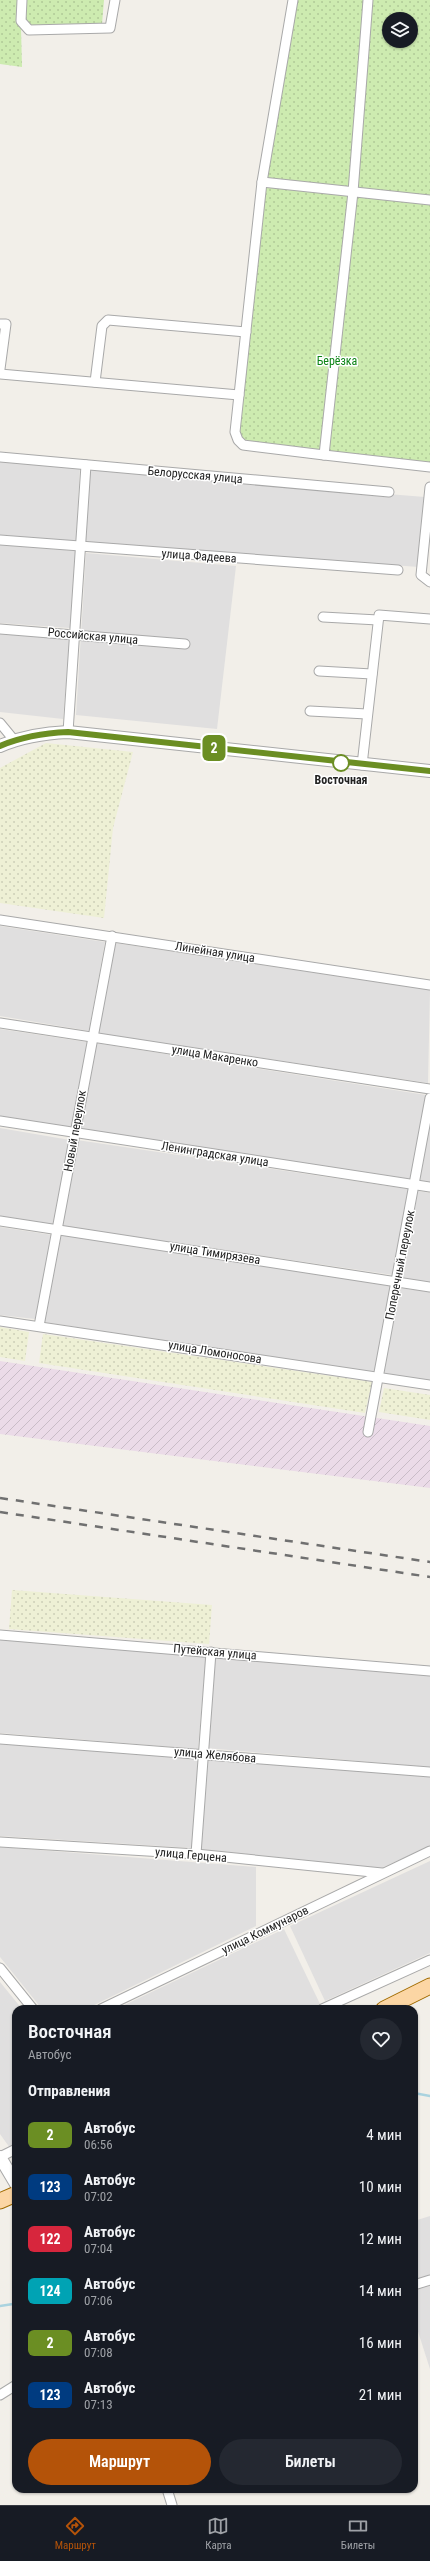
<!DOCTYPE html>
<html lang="ru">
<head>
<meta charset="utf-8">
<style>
  body { margin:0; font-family:"Roboto Condensed",sans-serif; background:#242831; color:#f1f3f6; height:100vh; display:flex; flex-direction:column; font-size:15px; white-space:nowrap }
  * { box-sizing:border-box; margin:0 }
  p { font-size:13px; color:#9ea1a6 }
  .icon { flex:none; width:22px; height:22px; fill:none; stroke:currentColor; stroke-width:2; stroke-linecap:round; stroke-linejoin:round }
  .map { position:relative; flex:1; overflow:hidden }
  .drawer { position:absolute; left:12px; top:2005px; width:406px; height:488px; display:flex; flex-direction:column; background:#171b24; border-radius:12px; box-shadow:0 1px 3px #0004 }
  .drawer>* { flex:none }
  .badge { padding:0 8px; border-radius:6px; font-size:14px; line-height:26px }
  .buttons { position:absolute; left:382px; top:12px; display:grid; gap:8px }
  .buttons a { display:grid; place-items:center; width:36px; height:36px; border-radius:50%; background:#171b24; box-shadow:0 1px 3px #0004; font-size:20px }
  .map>.badge { position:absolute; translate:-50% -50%; box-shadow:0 0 0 2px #fff }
  h2 { padding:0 16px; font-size:15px; line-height:36px }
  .round { display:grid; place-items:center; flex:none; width:42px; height:42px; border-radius:21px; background:#242831 }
  .summary { display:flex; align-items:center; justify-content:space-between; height:68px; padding:0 16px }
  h1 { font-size:19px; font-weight:600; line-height:30px }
  .primary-button { display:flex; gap:8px; margin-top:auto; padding:8px 16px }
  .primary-button a { flex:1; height:46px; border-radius:24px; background:#b45309; color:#fff; font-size:16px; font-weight:600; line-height:46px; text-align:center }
  .primary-button a+a { background:#242831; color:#f1f3f6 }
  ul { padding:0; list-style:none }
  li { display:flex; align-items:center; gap:12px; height:52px; padding:0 16px }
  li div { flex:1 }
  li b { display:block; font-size:15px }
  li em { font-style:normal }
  li .badge { min-width:44px; font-weight:700; text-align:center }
  .menu { display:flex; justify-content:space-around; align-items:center; height:56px; border-top:1px solid #363941; background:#171b24; font-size:11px; color:#9ea1a6 }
  .menu a { display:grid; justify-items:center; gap:2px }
  .menu .active { color:#b45309 }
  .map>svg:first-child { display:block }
  .residential { fill:#e0dfdf }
  .industrial { fill:url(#industrial-furrows) }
  .farmland { fill:url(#farmland-dots) }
  .garden { fill:url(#garden-dots); fill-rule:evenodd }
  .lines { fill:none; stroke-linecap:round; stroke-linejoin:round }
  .stream { stroke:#aad3df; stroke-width:2.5 }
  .minor-casing { stroke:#a9a9a9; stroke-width:11 }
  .tertiary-casing { stroke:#a9a9a9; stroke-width:14 }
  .primary-casing { stroke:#a06b00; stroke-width:17 }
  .minor { stroke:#fff; stroke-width:9 }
  .tertiary { stroke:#fff; stroke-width:12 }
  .primary { stroke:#fcd6a4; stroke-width:15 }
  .rail { stroke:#707070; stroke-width:2.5; stroke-dasharray:8 8; stroke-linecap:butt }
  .line-casing { stroke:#fff; stroke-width:9 }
  .line { stroke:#6b8e23; stroke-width:6 }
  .stop-dot { fill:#fff; stroke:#6b8e23; stroke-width:2 }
  .labels { text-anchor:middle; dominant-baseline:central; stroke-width:3; stroke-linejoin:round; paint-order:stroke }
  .park-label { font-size:12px; fill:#0c8416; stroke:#fff }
  .street-label { font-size:12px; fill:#222; stroke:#fff }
  .stop-label { font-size:12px; font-weight:bold; fill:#222; stroke:#fff }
</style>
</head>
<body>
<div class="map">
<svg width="430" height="2505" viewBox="0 0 430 2505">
  <defs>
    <pattern id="industrial-furrows" width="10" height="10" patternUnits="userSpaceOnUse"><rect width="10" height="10" fill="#ebdbe8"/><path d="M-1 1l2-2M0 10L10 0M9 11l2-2" fill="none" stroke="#c9bcc7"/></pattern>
    <pattern id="farmland-dots" width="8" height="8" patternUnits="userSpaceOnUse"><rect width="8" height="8" fill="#eef0d5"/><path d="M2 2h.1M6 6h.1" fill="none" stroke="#ccceb7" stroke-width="1.8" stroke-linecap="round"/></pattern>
    <pattern id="garden-dots" width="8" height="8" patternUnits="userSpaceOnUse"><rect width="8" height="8" fill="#cdebb0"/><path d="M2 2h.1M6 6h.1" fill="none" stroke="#b0c997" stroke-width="1.8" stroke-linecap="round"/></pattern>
  </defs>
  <rect width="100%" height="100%" fill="#f2efe9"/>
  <g class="residential">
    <polygon points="0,460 80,467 76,541 0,535"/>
    <polygon points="90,470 425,497 419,567 85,543"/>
    <polygon points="0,545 76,551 70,628 0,623"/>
    <polygon points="86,553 236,566 217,729 76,715"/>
    <polygon points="0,632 70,638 63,719 0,712"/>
    <polygon points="0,926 105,942 89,1031 0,1016"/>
    <polygon points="115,943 430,990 428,1083 97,1033"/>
    <polygon points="0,1029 87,1042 72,1128 0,1117"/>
    <polygon points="96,1043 426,1095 411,1179 81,1129"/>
    <polygon points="430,1123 430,1182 420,1181"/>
    <polygon points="0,1128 70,1140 55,1225 0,1217"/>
    <polygon points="77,1140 408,1189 393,1275 62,1226"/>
    <polygon points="418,1191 430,1193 430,1282 403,1278"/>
    <polygon points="0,1227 52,1235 35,1319 0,1315"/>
    <polygon points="61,1235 391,1286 376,1373 43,1322"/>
    <polygon points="400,1288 430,1292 430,1382 384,1374"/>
    <polygon points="0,1640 206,1656 198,1749 0,1733"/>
    <polygon points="213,1656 430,1676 430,1767 205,1748"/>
    <polygon points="0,1743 198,1758 192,1848 0,1836"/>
    <polygon points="207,1759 430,1777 430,1846 381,1868 200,1849"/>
    <polygon points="0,1847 256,1867 256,1926 86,2009 42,2009 0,1957"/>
    <polygon points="430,1861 430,1953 325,2001 290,1926"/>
    <polygon points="284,1929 320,2004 308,2009 116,2009"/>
    <polygon points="0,1982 22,2009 16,2009 16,2145 10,2148 0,2134"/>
    <polygon points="430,2216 430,2369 414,2319 414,2221"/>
  </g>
  <polygon class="industrial" points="0,1361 430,1426 430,1488 0,1434"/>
  <g class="farmland">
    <polygon points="46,743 133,752 113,828 104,918 0,903 0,768"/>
    <polygon points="0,1327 29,1332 25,1361 0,1357"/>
    <polygon points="43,1334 372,1382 365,1413 39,1363"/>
    <polygon points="384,1388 430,1395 430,1420 379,1412"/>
    <polygon points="12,1590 212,1605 209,1644 9,1629"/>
  </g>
  <g class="garden">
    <polygon points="0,0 104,0 102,24 21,28 22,67 0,64"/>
    <path d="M294,0h136v467l-192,-27 24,-258zM389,19h22v22h-22z"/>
  </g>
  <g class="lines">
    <g class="stream">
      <polyline points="414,2093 430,2096"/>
      <polyline points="0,2306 13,2304"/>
    </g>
    <g class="minor-casing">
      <g id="minor">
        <polyline points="22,0 21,21 29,30 110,28 115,0"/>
        <polyline points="293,0 262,182 235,432 238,440 243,445 324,455 353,192 368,0"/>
        <polyline points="262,182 430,200"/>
        <polyline points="0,324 6,324 0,369"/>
        <polyline points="0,374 239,395"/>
        <polyline points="95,382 102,326 108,320 246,332"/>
        <polyline points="324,455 430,467"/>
        <polyline points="0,457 389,492"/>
        <polyline points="430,487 421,575 430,582"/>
        <polyline points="0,540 398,570"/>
        <polyline points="323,617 378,620"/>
        <polyline points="0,629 185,644"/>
        <polyline points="319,671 372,674"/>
        <polyline points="310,711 367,714"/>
        <polyline points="0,723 14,740"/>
        <polyline points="68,732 86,465"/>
        <polyline points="362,765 379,615 430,619"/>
        <polyline points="0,920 430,985"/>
        <polyline points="0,1023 430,1089"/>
        <polyline points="0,1121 430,1187"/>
        <polyline points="0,1221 430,1287"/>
        <polyline points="0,1321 430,1385"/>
        <polyline points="39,1326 112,936"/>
        <polyline points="368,1432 430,1098"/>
        <polyline points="0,1635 430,1671"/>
        <polyline points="0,1739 430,1772"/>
        <polyline points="0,1842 196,1854 382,1873"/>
        <polyline points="196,1854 211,1652"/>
        <polyline points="0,1968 33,2009"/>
        <polyline points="101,2009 430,1851"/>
        <polyline points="322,2009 430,1960"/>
        <polyline points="0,2157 16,2149"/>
        <polyline points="414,2285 430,2280"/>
        <polyline points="0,2395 16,2385"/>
        <polyline points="167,2489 172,2505"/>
      </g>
    </g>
    <g class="tertiary-casing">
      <g id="tertiary">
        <path d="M0,746c23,-10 44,-13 68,-14l362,39"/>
        <polyline points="0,2157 16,2184"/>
      </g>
    </g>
    <g class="primary-casing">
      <g id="primary">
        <polyline points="384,2009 430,1986"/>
        <polyline points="0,2201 16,2194"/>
      </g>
    </g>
    <use href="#minor" class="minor"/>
    <use href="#tertiary" class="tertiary"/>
    <use href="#primary" class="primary"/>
    <g class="rail">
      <polyline points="0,1498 430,1562"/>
      <polyline points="0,1512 430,1577"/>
    </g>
  </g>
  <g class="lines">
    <g class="line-casing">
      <path id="line" d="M0,746c23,-10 44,-13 68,-14l362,39"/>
    </g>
    <use href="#line" class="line"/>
  </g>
  <circle class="stop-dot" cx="341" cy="763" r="8"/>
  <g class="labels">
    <g class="park-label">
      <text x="337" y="361">Берёзка</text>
    </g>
    <g class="street-label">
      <text transform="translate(195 475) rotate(5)">Белорусская улица</text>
      <text transform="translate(199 556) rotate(4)">улица Фадеева</text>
      <text transform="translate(93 636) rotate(5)">Российская улица</text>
      <text transform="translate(215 952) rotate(9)">Линейная улица</text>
      <text transform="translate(215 1056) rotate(9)">улица Макаренко</text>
      <text transform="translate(75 1131) rotate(-80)">Новый переулок</text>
      <text transform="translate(215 1154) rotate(9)">Ленинградская улица</text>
      <text transform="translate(215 1253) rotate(9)">улица Тимирязева</text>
      <text transform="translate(400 1265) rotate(-79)">Поперечный переулок</text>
      <text transform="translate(215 1352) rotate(9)">улица Ломоносова</text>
      <text transform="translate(215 1652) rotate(5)">Путейская улица</text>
      <text transform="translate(215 1755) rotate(5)">улица Желябова</text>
      <text transform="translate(191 1855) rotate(5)">улица Герцена</text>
      <text transform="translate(265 1930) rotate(-26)">улица Коммунаров</text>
    </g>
    <g class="stop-label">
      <text x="341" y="780">Восточная</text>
    </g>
  </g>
</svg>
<div class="buttons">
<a><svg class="icon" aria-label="layers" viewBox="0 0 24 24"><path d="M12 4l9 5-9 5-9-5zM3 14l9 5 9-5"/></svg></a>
</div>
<b class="badge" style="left:214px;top:748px;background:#6b8e23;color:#fff">2</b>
<section class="drawer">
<div class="summary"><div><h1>Восточная</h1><p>Автобус</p></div><a class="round"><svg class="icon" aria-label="heart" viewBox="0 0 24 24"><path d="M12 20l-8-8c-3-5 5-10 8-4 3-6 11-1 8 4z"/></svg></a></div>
<h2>Отправления</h2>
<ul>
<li><span class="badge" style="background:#6b8e23;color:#fff">2</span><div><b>Автобус</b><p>06:56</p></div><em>4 мин</em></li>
<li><span class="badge" style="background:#003b80;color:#fff">123</span><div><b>Автобус</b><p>07:02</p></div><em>10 мин</em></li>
<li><span class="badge" style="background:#d7263d;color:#fff">122</span><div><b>Автобус</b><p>07:04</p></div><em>12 мин</em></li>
<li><span class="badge" style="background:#00a3b4;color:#fff">124</span><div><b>Автобус</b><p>07:06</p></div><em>14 мин</em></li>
<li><span class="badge" style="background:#6b8e23;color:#fff">2</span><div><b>Автобус</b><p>07:08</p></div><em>16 мин</em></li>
<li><span class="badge" style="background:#003b80;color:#fff">123</span><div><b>Автобус</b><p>07:13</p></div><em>21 мин</em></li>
</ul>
<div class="primary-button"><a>Маршрут</a><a>Билеты</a></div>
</section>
</div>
<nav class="menu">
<a class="active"><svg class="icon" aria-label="directions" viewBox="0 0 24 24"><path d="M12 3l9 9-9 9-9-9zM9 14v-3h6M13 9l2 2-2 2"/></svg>Маршрут</a>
<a><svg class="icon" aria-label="map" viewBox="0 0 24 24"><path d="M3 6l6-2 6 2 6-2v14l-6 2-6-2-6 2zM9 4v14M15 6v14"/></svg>Карта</a>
<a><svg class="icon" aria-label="tickets" viewBox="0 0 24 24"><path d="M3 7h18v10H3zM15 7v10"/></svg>Билеты</a>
</nav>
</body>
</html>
